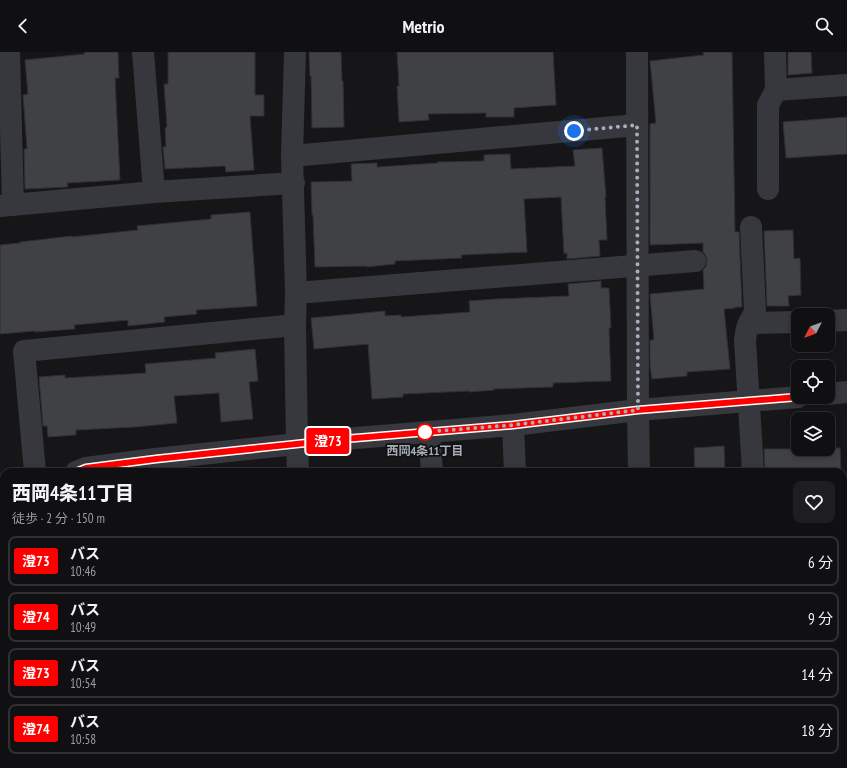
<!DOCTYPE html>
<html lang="ja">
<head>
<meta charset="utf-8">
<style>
  body { margin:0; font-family:"PT Sans Narrow","Noto Sans JP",sans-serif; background:#1e1e20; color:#f1f3f6; height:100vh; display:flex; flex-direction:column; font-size:15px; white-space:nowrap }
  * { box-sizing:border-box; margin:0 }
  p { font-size:13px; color:#9c9d9f }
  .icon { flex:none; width:22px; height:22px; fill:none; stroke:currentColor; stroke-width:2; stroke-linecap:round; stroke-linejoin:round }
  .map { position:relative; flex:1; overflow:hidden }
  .sheet { position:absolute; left:0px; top:416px; width:847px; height:300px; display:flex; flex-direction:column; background:#101012; border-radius:12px 12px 0 0; box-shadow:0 2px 6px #0003,0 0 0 1px #303032 }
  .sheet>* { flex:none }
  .badge { padding:0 8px; border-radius:3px; font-size:14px; line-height:26px }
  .needle { width:26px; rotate:228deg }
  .controls { position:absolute; left:791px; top:256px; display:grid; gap:8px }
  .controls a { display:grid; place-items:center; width:44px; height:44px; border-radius:8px; background:#101012; box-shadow:0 2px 6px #0003,0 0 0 1px #303032; font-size:20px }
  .you { position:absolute; width:20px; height:20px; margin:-10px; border:3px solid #fff; border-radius:50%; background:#1a73e8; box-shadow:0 0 0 6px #1a73e833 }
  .map>.badge { position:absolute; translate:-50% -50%; box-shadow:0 0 0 2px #fff }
  .round { display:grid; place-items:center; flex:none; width:42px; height:42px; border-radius:8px; background:#1e1e20 }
  .head { display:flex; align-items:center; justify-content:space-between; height:68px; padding:0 12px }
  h1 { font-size:19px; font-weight:800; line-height:30px }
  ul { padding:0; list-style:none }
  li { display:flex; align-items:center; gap:12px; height:50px; margin:0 8px 6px; padding:0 4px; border:2px solid #303032; border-radius:8px }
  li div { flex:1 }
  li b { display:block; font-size:15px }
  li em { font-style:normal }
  li .badge { min-width:44px; font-weight:700; text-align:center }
  header { display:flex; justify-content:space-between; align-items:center; height:52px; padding:0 12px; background:#101012; font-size:18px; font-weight:800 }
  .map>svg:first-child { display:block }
  .building { fill:#404145; stroke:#303034 }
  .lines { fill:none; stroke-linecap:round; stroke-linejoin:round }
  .minor { stroke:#37383d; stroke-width:22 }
  .line-casing { stroke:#fff; stroke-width:9 }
  .line { stroke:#f00; stroke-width:6 }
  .walk { stroke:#a8adb8; stroke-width:4; stroke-dasharray:0 7.2 }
  .stop-dot { fill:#fff; stroke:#f00; stroke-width:2 }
  .labels { text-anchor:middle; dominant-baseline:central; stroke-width:3.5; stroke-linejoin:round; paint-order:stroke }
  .stop-label { font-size:12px; font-weight:bold; fill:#a8adb8; stroke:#111113 }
</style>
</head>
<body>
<header><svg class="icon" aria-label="back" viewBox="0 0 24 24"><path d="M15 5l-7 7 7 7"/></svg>Metrio<svg class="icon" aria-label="search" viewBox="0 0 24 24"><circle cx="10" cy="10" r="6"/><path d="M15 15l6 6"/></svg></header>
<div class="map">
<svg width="847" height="716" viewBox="0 0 847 716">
  <rect width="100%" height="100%" fill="#161618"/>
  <g class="building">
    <polygon points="84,0 118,0 119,26 115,26 120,128 67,131 68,135 25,137 24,97 27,97 23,43 28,42 25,8 85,2"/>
    <polygon points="168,0 255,0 255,43 264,43 264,64 250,64 254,118 226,120 225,114 165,117 163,95 166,95 165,76 167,75 164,32 168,32"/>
    <polygon points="309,0 341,0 342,29 343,29 344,75 312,76 311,24 310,24"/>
    <polygon points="397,0 553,0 556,53 514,56 514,65 486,65 486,61 428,62 429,68 399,70 397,34 399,34"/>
    <polygon points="703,0 732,0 735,180 739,180 742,255 735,255 735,256 724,257 730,317 687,320 687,324 652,327 650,314 650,288 654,288 650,242 704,237 703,218 706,214 707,208 705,202 703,200 703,191 650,193 650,72 656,71 650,9 704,3"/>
    <polygon points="788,0 811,0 812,21 788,23"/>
    <polygon points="847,65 847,102 786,106 783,70"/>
    <polygon points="602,96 606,145 605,145 607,188 599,188 600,204 567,207 567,201 564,202 561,145 524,147 527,200 461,203 462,206 395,209 395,212 367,215 367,214 315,215 313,163 312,163 311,130 352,129 351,112 377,111 377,115 438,111 438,110 484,109 484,103 510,102 511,117 575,114 573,98"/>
    <polygon points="250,160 257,254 196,258 197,262 164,265 165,270 128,274 128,268 74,273 75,277 35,280 35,279 0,282 0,193 20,191 20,190 72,184 72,185 138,178 137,174 211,167 211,163"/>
    <polygon points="793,178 794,207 800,206 801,243 788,244 789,254 767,254 764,179"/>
    <polygon points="601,229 601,236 609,236 611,276 609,276 611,329 553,331 553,335 494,337 494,338 469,340 469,339 403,342 403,345 372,347 368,292 314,297 311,266 385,259 385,264 401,263 401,265 470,260 469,249 496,247 569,244 568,232"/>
    <polygon points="255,297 258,329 249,330 253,367 221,370 219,341 174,344 177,371 135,375 76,378 76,383 48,385 47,374 43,374 39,325 65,323 65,326 146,321 145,312 216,306 215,301"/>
    <polygon points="724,394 725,420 695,420 694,396"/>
    <polygon points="828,396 840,396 841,420 765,420 764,397 828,397"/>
  </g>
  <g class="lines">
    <g class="minor">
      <polyline points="9,0 13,153"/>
      <polyline points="143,0 154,140"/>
      <polyline points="295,0 292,104 296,241 295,273 297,392 298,420"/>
      <polyline points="637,0 638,358 639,420"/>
      <polyline points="775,0 776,38 847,33"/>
      <polyline points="292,104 637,73"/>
      <polyline points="768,137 768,53 776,38"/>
      <polyline points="0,154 154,140 294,131"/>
      <path d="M751,175l4,84c-1,5 -4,7 -6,12 -3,5 -3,11 -4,17l8,132"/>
      <polyline points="296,241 695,209"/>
      <polyline points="828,269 847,268"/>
      <polyline points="749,271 798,270"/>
      <polyline points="828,342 847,340"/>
      <polyline points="513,373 515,420"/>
      <polyline points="429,380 432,420"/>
      <polyline points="35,420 24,299 295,273"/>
      <polyline points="76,420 86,416 155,407 344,387 513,373 638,358 798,345"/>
      <polyline points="0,454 4,452"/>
      <polyline points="843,664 847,664"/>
      <polyline points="0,706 4,706"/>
      <polyline points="173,712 173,716"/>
      <polyline points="315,712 315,716"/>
      <polyline points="450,712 450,716"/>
      <polyline points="531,712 531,716"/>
      <polyline points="647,712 648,716"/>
      <polyline points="769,712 770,716"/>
    </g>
  </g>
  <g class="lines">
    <g class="line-casing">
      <polyline id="line" points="76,420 86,416 156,407 344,387 513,373 638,358 798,345"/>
    </g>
    <use href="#line" class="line"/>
    <polyline class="walk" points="425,380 513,373 638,358 637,73 574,79"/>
  </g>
  <circle class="stop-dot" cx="425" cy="380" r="8"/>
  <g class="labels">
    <g class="stop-label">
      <text x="425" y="398">西岡4条11丁目</text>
    </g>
  </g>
</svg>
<div class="controls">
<a><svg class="needle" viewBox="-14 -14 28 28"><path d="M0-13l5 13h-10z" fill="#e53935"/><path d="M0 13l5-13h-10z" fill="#9c9d9f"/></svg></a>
<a><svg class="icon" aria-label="locate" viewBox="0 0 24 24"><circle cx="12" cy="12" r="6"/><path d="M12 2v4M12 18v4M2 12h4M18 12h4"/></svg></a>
<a><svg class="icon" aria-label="layers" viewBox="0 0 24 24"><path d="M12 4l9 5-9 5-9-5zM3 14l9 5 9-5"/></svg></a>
</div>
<div class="you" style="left:574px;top:79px"></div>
<b class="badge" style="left:328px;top:389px;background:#f00;color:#fff">澄73</b>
<section class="sheet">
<div class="head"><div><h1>西岡4条11丁目</h1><p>徒歩 · 2 分 · 150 m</p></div><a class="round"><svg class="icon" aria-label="heart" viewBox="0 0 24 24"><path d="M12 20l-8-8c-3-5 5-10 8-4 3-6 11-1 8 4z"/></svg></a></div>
<ul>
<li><span class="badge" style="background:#f00;color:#fff">澄73</span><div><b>バス</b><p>10:46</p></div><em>6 分</em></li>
<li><span class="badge" style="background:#f00;color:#fff">澄74</span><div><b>バス</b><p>10:49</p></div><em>9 分</em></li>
<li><span class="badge" style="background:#f00;color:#fff">澄73</span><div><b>バス</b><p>10:54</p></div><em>14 分</em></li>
<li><span class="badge" style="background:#f00;color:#fff">澄74</span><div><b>バス</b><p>10:58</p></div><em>18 分</em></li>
</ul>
</section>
</div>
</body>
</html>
